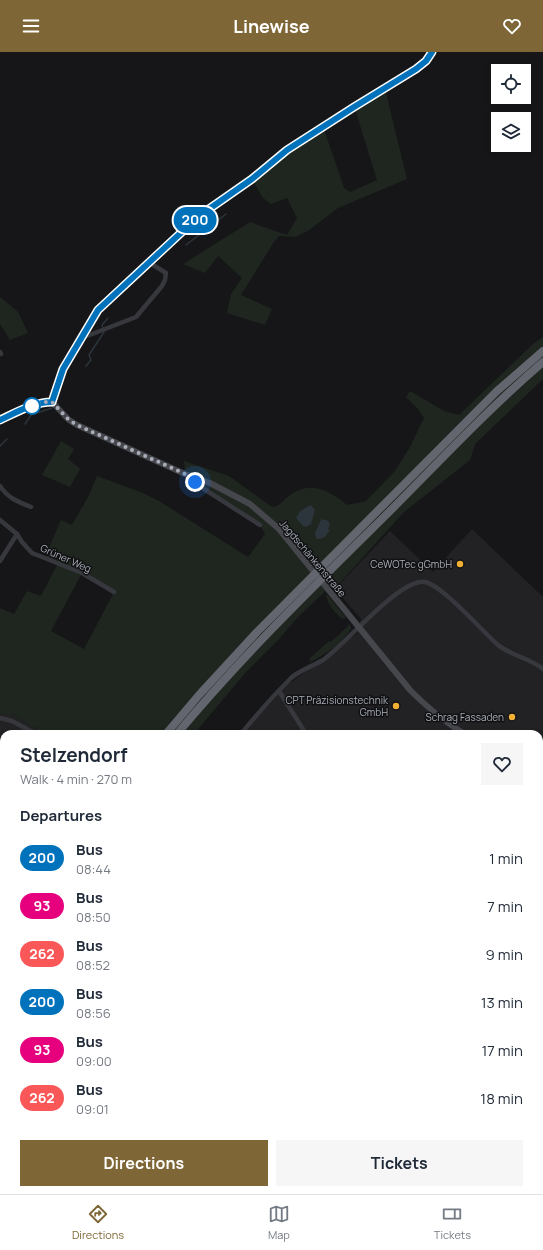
<!DOCTYPE html>
<html lang="en">
<head>
<meta charset="utf-8">
<style>
  body { margin:0; font-family:Manrope,sans-serif; background:#f6f6f7; color:#1f2937; height:100vh; display:flex; flex-direction:column; font-size:15px; white-space:nowrap }
  * { box-sizing:border-box; margin:0 }
  p { font-size:13px; color:#747a83 }
  .icon { flex:none; width:22px; height:22px; fill:none; stroke:currentColor; stroke-width:2; stroke-linecap:round; stroke-linejoin:round }
  .map { position:relative; flex:1; overflow:hidden }
  .panel { position:absolute; left:0px; top:678px; width:543px; height:464px; display:flex; flex-direction:column; background:#fff; border-radius:12px 12px 0 0; box-shadow:0 2px 6px #0003 }
  .panel>* { flex:none }
  .badge { padding:0 8px; border-radius:13px; font-size:14px; line-height:26px }
  .fabs { position:absolute; left:491px; top:12px; display:grid; gap:8px }
  .fabs a { display:grid; place-items:center; width:40px; height:40px; border-radius:0px; background:#fff; box-shadow:0 2px 6px #0003; font-size:20px }
  .you { position:absolute; width:20px; height:20px; margin:-10px; border:3px solid #fff; border-radius:50%; background:#1a73e8; box-shadow:0 0 0 6px #1a73e833 }
  .map>.badge { position:absolute; translate:-50% -50%; box-shadow:0 0 0 2px #fff }
  h2 { padding:0 20px; font-size:15px; line-height:36px }
  .round { display:grid; place-items:center; flex:none; width:42px; height:42px; border-radius:0px; background:#f6f6f7 }
  .head { display:flex; align-items:center; justify-content:space-between; height:68px; padding:0 20px }
  h1 { font-size:19px; font-weight:700; line-height:30px }
  .button { display:flex; gap:8px; margin-top:auto; padding:8px 20px }
  .button a { flex:1; height:46px; border-radius:0px; background:#7e6636; color:#fff; font-size:16px; font-weight:700; line-height:46px; text-align:center }
  .button a+a { background:#f6f6f7; color:#1f2937 }
  ul { padding:0; list-style:none }
  li { display:flex; align-items:center; gap:12px; height:48px; padding:0 20px }
  li div { flex:1 }
  li b { display:block; font-size:15px }
  li em { font-style:normal }
  li .badge { min-width:44px; font-weight:700; text-align:center }
  header { display:flex; justify-content:space-between; align-items:center; height:52px; padding:0 20px; background:#7e6636; color:#fff; font-size:18px; font-weight:700 }
  .menu { display:flex; justify-content:space-around; align-items:center; height:56px; border-top:1px solid #e0e1e3; background:#fff; font-size:11px; color:#747a83 }
  .menu a { display:grid; justify-items:center; gap:2px }
  .menu .selected { color:#7e6636 }
  .map>svg:first-child { display:block }
  .built { fill:#222225 }
  .green { fill:#1e261f; fill-rule:evenodd }
  .water { fill:#2c353c }
  .lines { fill:none; stroke-linecap:round; stroke-linejoin:round }
  .stream { stroke:#2c353c; stroke-width:1.5 }
  .street { stroke:#37383d; stroke-width:4.5 }
  .secondary { stroke:#45474d; stroke-width:6 }
  .primary { stroke:#53555c; stroke-width:7 }
  .highway { stroke:#63666e; stroke-width:8 }
  .tram { stroke:#4a4c52; stroke-width:1 }
  .line-casing { stroke:#fff; stroke-width:9 }
  .line { stroke:#0072bc; stroke-width:6 }
  .walk { stroke:#a8adb8; stroke-width:4; stroke-dasharray:0 7.2 }
  .stop-dot { fill:#fff; stroke:#0072bc; stroke-width:2 }
  .poi-dot { fill:#f2b134; stroke:#111113; stroke-width:1.5 }
  .labels { text-anchor:middle; dominant-baseline:central; stroke-width:3; stroke-linejoin:round; paint-order:stroke }
  .street-label { font-size:10px; fill:#a8adb8; stroke:#111113 }
  .poi-label { font-size:10px; fill:#a8adb8; stroke:#111113; text-anchor:end }
</style>
</head>
<body>
<header><svg class="icon" aria-label="menu" viewBox="0 0 24 24"><path d="M4 6h16M4 12h16M4 18h16"/></svg>Linewise<svg class="icon" aria-label="heart" viewBox="0 0 24 24"><path d="M12 20l-8-8c-3-5 5-10 8-4 3-6 11-1 8 4z"/></svg></header>
<div class="map">
<svg width="543" height="1142" viewBox="0 0 543 1142">
  <rect width="100%" height="100%" fill="#161618"/>
  <g class="built">
    <polygon points="472,477 543,545 543,856 539,857 539,682 242,682 287,633 308,618 324,609 338,598 351,586 357,582 361,567 335,537 390,479 433,520"/>
    <polygon points="0,662 12,662 44,682 4,682 4,883 0,890"/>
    <polygon points="543,1089 543,1142 539,1142 535,1138 539,1138 539,1092"/>
    <polygon points="193,1138 472,1138 472,1142 186,1142"/>
  </g>
  <g class="green">
    <polygon points="386,41 407,127 338,156 308,179 295,185 279,184 274,190 241,243 272,257 265,273 227,261 231,242 242,226 218,204 205,221 183,212 250,170 287,183 297,166 287,146 271,152 263,146 253,129 288,101 324,77 344,136 350,140 377,128 355,57"/>
    <polygon points="0,245 18,260 28,281 10,288 0,272"/>
    <path d="M543,285v42l-68,65 -5,16 -66,52 -66,73 -3,-3 -37,35 -19,22 -33,33 -52,62h-150l-32,-20h-12v-106l14,6 13,-23 14,5 17,-33 -13,-6 16,-37 11,5 17,-30 8,-19 46,17 16,8 89,56 17,-23 -5,-9 -75,-51 -1,-13 45,15 43,31c9,-1 11,-7 18,-12 21,-15 40,-4 57,10l19,-4 29,-30 15,-24 14,-29 -6,-9 -12,-12 4,-6 34,20 15,4 74,-71zM82,521l32,19 -30,57 -33,-18z"/>
    <polygon points="61,389 74,397 68,407 80,417 70,435 42,423"/>
    <path d="M326,541l20,25 -4,1c-8,-8 -15,-14 -16,-26z"/>
    <path d="M349,571l2,5c-8,15 -26,26 -40,34l-2,-3 20,-18 2,1 17,-16z"/>
    <polygon points="539,790 543,790 543,844 539,842"/>
    <polygon points="4,883 4,1138 114,1138 114,1142 0,1142 0,890"/>
    <polygon points="472,1138 535,1138 539,1142 472,1142"/>
  </g>
  <g class="water">
    <path d="M311,453l4,5 -4,14 -5,3 -3,-1 -7,-8c3,-7 8,-10 15,-13z"/>
    <polygon points="322,467 328,469 330,472 328,477 330,478 325,485 319,487 316,486 315,481 321,468"/>
    <polygon points="543,957 543,1023 539,1024 539,959"/>
  </g>
  <g class="lines">
    <g class="stream">
      <polyline points="186,193 226,162"/>
      <polyline points="86,314 91,308 89,303 104,280 102,273 108,266"/>
      <polyline points="25,372 31,363 52,356"/>
      <polyline points="0,394 7,387"/>
      <polyline points="518,1142 519,1142"/>
    </g>
    <g class="street">
      <polyline points="82,286 136,265 162,234 165,228 166,221 150,211"/>
      <polyline points="0,300 1,302"/>
      <polyline points="188,425 204,437 260,473"/>
      <path d="M0,434c7,12 19,16 31,21"/>
      <polyline points="0,468 17,482 22,490 32,501 82,521 114,540"/>
      <polyline points="0,509 17,482"/>
      <polyline points="279,639 306,682"/>
      <polyline points="0,666 12,669 36,682"/>
      <path d="M241,682c16,-20 32,-38 50,-56 9,-8 22,-12 32,-18 22,-15 77,-82 102,-78 17,3 58,50 73,63 13,11 32,13 45,24"/>
      <polyline points="539,717 543,708"/>
      <polyline points="0,886 4,879"/>
      <polyline points="330,1142 339,1138"/>
    </g>
    <g class="secondary">
      <path d="M52,350l17,18 8,5 108,49 25,9 40,21 29,25 131,161c17,17 34,32 55,44"/>
      <polyline points="52,350 63,317 99,258 199,164 252,127 287,98 354,55 417,17 426,9 432,0"/>
      <path d="M0,368c16,-7 34,-18 52,-18"/>
      <polyline points="539,719 543,721"/>
    </g>
    <g class="primary">
      <polyline points="539,1040 543,1040"/>
      <polyline points="539,1047 543,1046"/>
    </g>
    <g class="highway">
      <polyline points="166,682 199,643 257,580 497,339 543,299"/>
      <path d="M177,682c64,-77 137,-148 208,-218 52,-52 102,-106 158,-154"/>
      <polyline points="0,958 4,948"/>
      <polyline points="0,985 4,974"/>
      <polyline points="0,1013 4,1001"/>
      <polyline points="0,1045 4,1032"/>
      <polyline points="0,1059 4,1054"/>
      <polyline points="23,1142 43,1138"/>
      <polyline points="57,1142 77,1138"/>
    </g>
    <polyline class="tram" points="539,794 543,793"/>
  </g>
  <g class="lines">
    <g class="line-casing">
      <path id="line" d="M0,368c15,-7 34,-18 52,-18l11,-33 35,-59 101,-94 53,-37 35,-29 67,-43 62,-38 10,-8 6,-9"/>
    </g>
    <use href="#line" class="line"/>
    <polyline class="walk" points="32,354 46,350 52,350 69,368 77,373 185,422 195,430"/>
  </g>
  <circle class="stop-dot" cx="32" cy="354" r="8"/>
  <g class="poi-dot">
    <circle cx="460" cy="512" r="4"/>
    <circle cx="396" cy="654" r="4"/>
    <circle cx="512" cy="665" r="4"/>
  </g>
  <g class="labels">
    <g class="street-label">
      <text transform="translate(66 506) rotate(24)">Grüner Weg</text>
      <text transform="translate(313 506) rotate(50)">Jagdschänkenstraße</text>
    </g>
    <g class="poi-label">
      <text x="452" y="512">CeWOTec gGmbH</text>
      <text x="388" y="648">CPT Präzisionstechnik<tspan x="388" dy="12">GmbH</tspan></text>
      <text x="504" y="665">Schrag Fassaden</text>
    </g>
  </g>
</svg>
<div class="fabs">
<a><svg class="icon" aria-label="locate" viewBox="0 0 24 24"><circle cx="12" cy="12" r="6"/><path d="M12 2v4M12 18v4M2 12h4M18 12h4"/></svg></a>
<a><svg class="icon" aria-label="layers" viewBox="0 0 24 24"><path d="M12 4l9 5-9 5-9-5zM3 14l9 5 9-5"/></svg></a>
</div>
<div class="you" style="left:195px;top:430px"></div>
<b class="badge" style="left:195px;top:168px;background:#0072bc;color:#fff">200</b>
<section class="panel">
<div class="head"><div><h1>Stelzendorf</h1><p>Walk · 4 min · 270 m</p></div><a class="round"><svg class="icon" aria-label="heart" viewBox="0 0 24 24"><path d="M12 20l-8-8c-3-5 5-10 8-4 3-6 11-1 8 4z"/></svg></a></div>
<h2>Departures</h2>
<ul>
<li><span class="badge" style="background:#0072bc;color:#fff">200</span><div><b>Bus</b><p>08:44</p></div><em>1 min</em></li>
<li><span class="badge" style="background:#e6007e;color:#fff">93</span><div><b>Bus</b><p>08:50</p></div><em>7 min</em></li>
<li><span class="badge" style="background:#fa5858;color:#fff">262</span><div><b>Bus</b><p>08:52</p></div><em>9 min</em></li>
<li><span class="badge" style="background:#0072bc;color:#fff">200</span><div><b>Bus</b><p>08:56</p></div><em>13 min</em></li>
<li><span class="badge" style="background:#e6007e;color:#fff">93</span><div><b>Bus</b><p>09:00</p></div><em>17 min</em></li>
<li><span class="badge" style="background:#fa5858;color:#fff">262</span><div><b>Bus</b><p>09:01</p></div><em>18 min</em></li>
</ul>
<div class="button"><a>Directions</a><a>Tickets</a></div>
</section>
</div>
<nav class="menu">
<a class="selected"><svg class="icon" aria-label="directions" viewBox="0 0 24 24"><path d="M12 3l9 9-9 9-9-9zM9 14v-3h6M13 9l2 2-2 2"/></svg>Directions</a>
<a><svg class="icon" aria-label="map" viewBox="0 0 24 24"><path d="M3 6l6-2 6 2 6-2v14l-6 2-6-2-6 2zM9 4v14M15 6v14"/></svg>Map</a>
<a><svg class="icon" aria-label="tickets" viewBox="0 0 24 24"><path d="M3 7h18v10H3zM15 7v10"/></svg>Tickets</a>
</nav>
</body>
</html>
